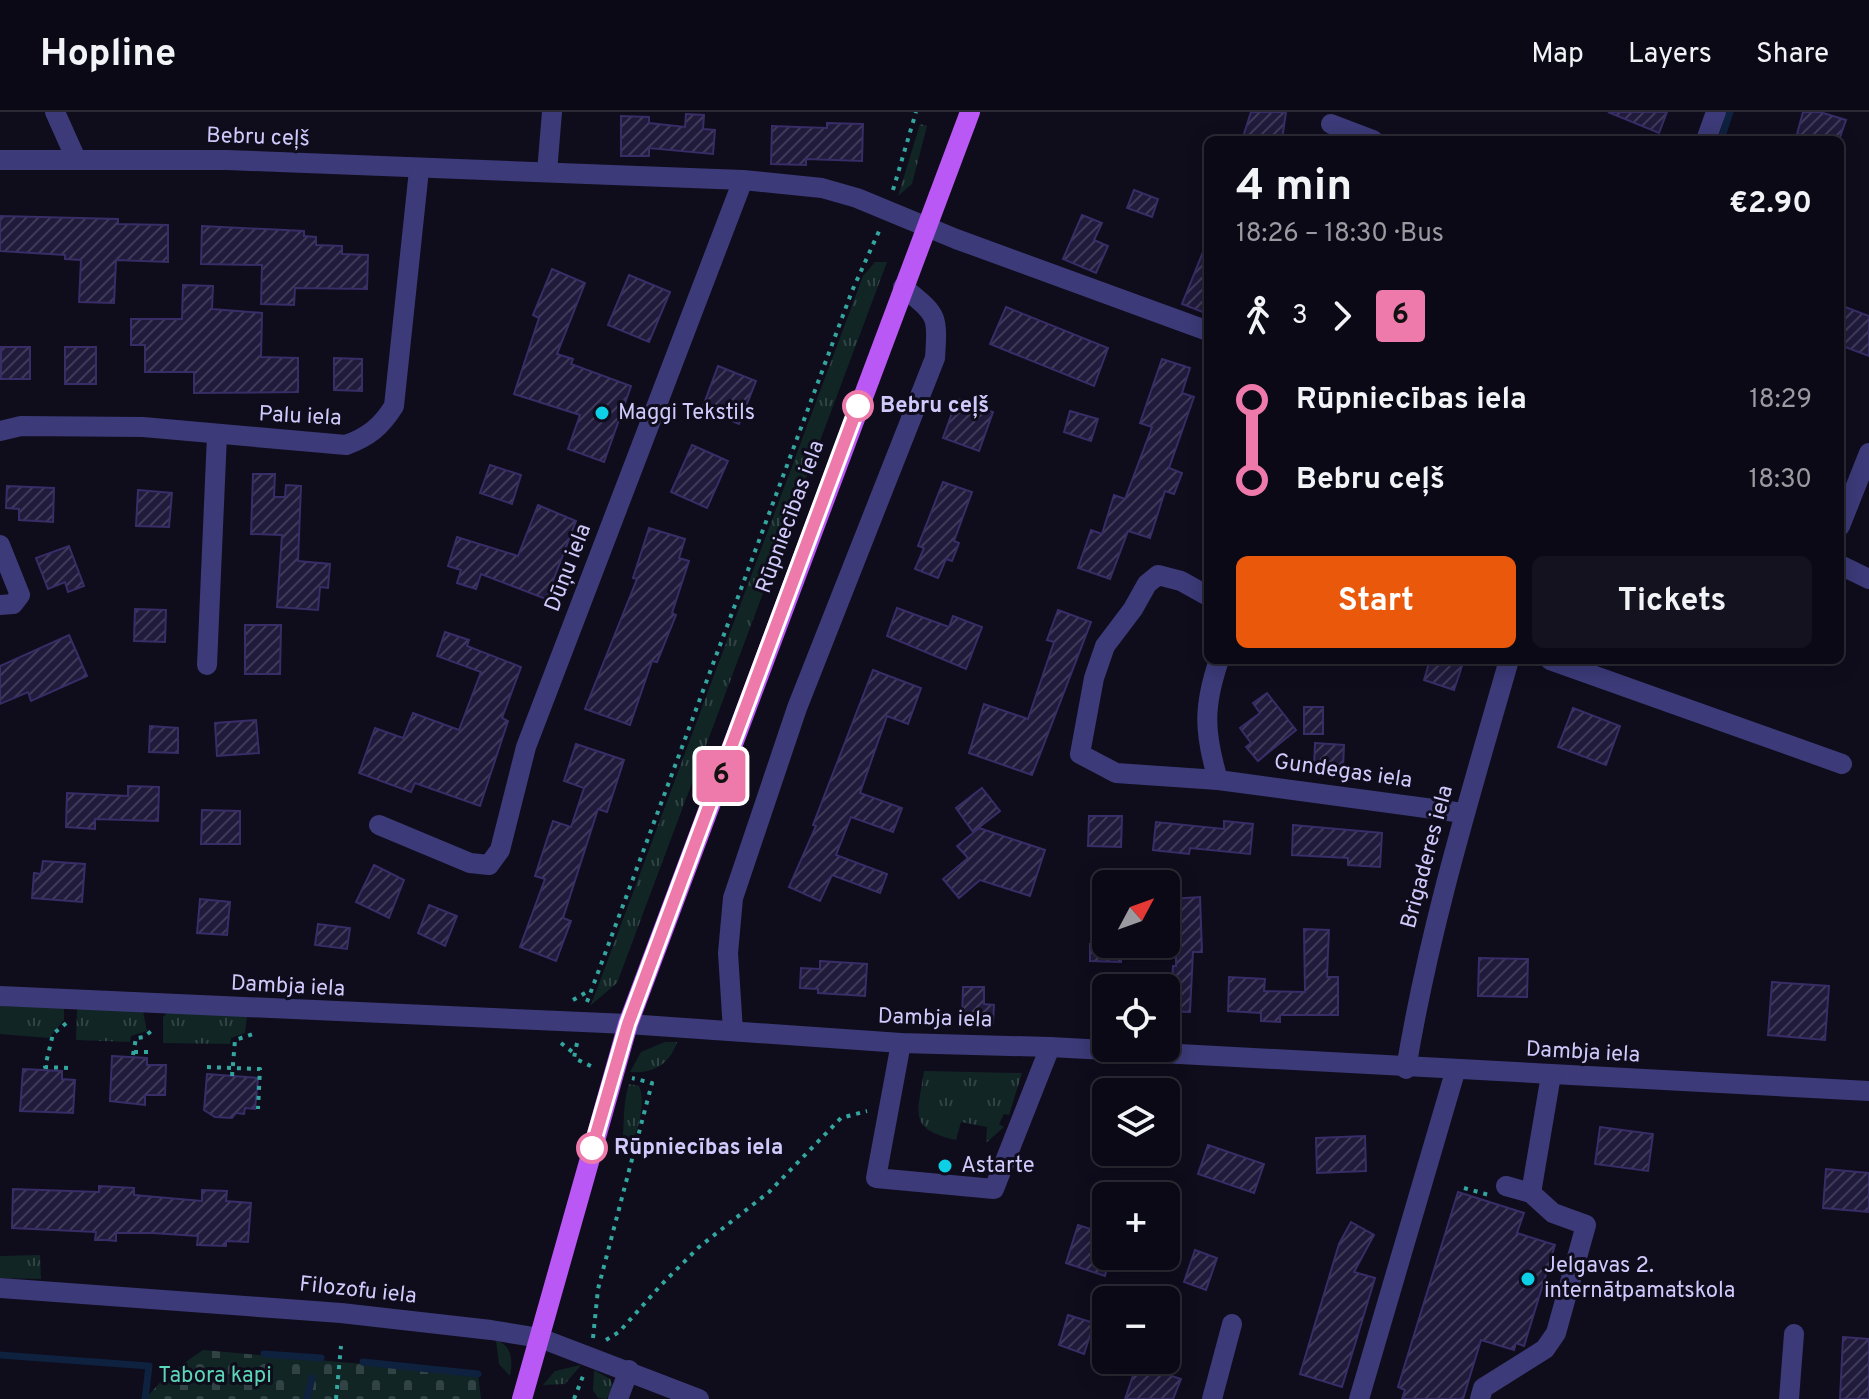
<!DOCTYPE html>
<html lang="en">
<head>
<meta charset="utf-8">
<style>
  body { margin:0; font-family:Overpass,sans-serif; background:#14121e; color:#f1f3f6; height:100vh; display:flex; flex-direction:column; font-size:30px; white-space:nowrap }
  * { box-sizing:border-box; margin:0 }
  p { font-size:26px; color:#9a9aa0 }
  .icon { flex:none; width:44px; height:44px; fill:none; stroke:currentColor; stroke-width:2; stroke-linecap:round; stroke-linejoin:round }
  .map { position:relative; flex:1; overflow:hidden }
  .side { position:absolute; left:1204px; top:24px; width:640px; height:528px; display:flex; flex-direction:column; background:#0b0915; border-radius:12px; box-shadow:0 4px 20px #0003,0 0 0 2px #2b2a34 }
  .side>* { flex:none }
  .badge { padding:0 16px; border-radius:6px; font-size:28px; line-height:52px }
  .needle { width:52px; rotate:49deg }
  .buttons { position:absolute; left:1092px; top:758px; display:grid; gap:16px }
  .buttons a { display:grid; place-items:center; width:88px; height:88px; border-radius:12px; background:#0b0915; box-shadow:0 4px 20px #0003,0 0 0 2px #2b2a34; font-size:40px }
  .map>.badge { position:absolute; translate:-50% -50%; box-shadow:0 0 0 4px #fff }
  .legs { display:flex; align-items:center; gap:12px; height:88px; padding:0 32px; font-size:26px }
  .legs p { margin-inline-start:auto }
  .summary { display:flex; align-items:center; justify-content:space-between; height:136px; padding:0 32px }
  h1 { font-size:44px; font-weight:700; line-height:60px }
  .cta { display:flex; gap:16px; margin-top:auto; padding:16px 32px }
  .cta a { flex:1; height:92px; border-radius:12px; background:#ea580c; color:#fff; font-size:32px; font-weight:700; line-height:92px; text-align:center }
  .cta a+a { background:#14121e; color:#f1f3f6 }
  ul { padding:0 32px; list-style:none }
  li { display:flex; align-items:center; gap:28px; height:80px; font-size:30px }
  li i { display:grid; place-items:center; width:12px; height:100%; margin:0 10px; background:currentColor }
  li i::after { content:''; width:20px; height:20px; margin:-10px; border:6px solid; border-radius:50%; background:#0b0915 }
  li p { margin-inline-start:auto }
  li:first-child i { background:linear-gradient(#0000 50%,currentColor 0) }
  li:last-child i { background:linear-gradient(currentColor 50%,#0000 0) }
  header { display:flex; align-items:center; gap:48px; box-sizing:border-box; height:112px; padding:0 40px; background:#0b0915; border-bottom:2px solid #2b2a34 }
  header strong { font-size:38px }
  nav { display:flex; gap:44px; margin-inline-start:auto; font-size:28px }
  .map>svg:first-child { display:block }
  .grass { fill:url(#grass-tufts) }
  .cemetery { fill:url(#cemetery-stones) }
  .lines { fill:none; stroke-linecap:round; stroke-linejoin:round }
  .stream { stroke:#0e213e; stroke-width:7 }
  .building { fill:url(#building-hatch); stroke:#382d66; stroke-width:2 }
  .path { stroke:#33a79f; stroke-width:4; stroke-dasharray:4 6; stroke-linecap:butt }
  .minor { stroke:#3c3a78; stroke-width:20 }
  .major { stroke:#ba58f5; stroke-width:20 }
  .line-1-casing { stroke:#fff; stroke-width:18 }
  .line-1 { stroke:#ed7aaa; stroke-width:12 }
  .stop-1-dot { fill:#fff; stroke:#ed7aaa; stroke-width:4 }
  .poi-dot { fill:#0dcfe5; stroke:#0f0c1c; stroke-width:3 }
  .labels { text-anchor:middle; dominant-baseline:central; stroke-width:6; stroke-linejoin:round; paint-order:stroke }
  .street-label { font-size:22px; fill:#d0cafc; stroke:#0f0c1c }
  .stop-label { font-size:22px; font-weight:bold; fill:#d0cafc; stroke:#0f0c1c; text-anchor:start }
  .poi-label { font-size:22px; fill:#d0cafc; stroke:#0f0c1c; text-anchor:start }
  .park-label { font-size:22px; fill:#5cd6b8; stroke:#0f0c1c }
</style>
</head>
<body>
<header>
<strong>Hopline</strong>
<nav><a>Map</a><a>Layers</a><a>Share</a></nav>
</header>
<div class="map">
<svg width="1869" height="1287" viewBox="0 0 1869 1287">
  <defs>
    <pattern id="grass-tufts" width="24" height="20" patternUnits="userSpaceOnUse" patternTransform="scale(2)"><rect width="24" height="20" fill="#102524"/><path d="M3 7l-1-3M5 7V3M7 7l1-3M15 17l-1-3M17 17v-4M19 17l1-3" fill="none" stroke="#324345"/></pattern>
    <pattern id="cemetery-stones" width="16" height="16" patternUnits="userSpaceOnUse" patternTransform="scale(2)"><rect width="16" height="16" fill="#102524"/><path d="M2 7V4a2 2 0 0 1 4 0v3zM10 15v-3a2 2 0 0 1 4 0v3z" fill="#324345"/></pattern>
    <pattern id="building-hatch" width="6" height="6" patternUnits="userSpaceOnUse" patternTransform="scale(2)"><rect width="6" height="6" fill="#201a3b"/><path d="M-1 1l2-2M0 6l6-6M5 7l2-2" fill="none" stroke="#3f3a58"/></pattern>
  </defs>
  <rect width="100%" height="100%" fill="#0f0c1c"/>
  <g class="grass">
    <polygon points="920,12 927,14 912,72 898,84"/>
    <polygon points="875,150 887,150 617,871 591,893 863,164"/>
    <polygon points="0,894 64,896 64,908 49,926 0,922"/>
    <polygon points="77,897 143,899 147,919 131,924 130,930 76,928"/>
    <polygon points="168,900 247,904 245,921 231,926 230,932 163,931 163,905"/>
    <path d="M665,930h12c-7,22 -24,32 -47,30l11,-20z"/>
    <path d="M924,959l98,2 -13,42 -5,-1 -5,10 5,3 -18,16 1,-16 -26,-5 -5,18c-49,-11 -38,-26 -32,-69z"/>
    <path d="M629,972l10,2c8,16 -2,61 -19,69 6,-24 1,-48 9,-71z"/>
    <polygon points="40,1143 41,1167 0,1166 0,1144"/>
    <path d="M496,1228c16,6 17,20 14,36l-11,-12z"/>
    <polygon points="581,1253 565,1272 543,1273 555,1259"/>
    <polygon points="594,1258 610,1267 613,1273 607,1287 598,1286 593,1278"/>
  </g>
  <polygon class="cemetery" points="203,1238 478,1262 481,1287 145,1287 167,1263"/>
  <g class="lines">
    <g class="stream">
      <polyline points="1721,28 1730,0"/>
      <polyline points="264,1242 321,1246"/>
      <polyline points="0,1243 149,1254 145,1287"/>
      <polyline points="363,1250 478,1262"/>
      <polyline points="307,1287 312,1266"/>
    </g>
  </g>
  <g class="building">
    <polygon points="1251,0 1286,0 1282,28 1242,28"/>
    <polygon points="1608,0 1667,0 1659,21"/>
    <polygon points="1803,0 1820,0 1846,8 1839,28 1816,28 1797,22"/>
    <polygon points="686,2 704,3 703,17 715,18 713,42 649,36 649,44 621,44 621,4 649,5 649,11 685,15"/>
    <polygon points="827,11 863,12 862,49 806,47 806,53 771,52 772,14 827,16"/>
    <polygon points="1134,78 1158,87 1152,105 1127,96"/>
    <polygon points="1082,103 1102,111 1094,128 1108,134 1096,161 1063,147"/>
    <polygon points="0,104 118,107 118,112 168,113 168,150 116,148 114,191 79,190 81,148 65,147 65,143 0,139"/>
    <polygon points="202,114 304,119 304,124 316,125 316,133 342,134 342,142 368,143 367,177 295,176 294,193 261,192 262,153 201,152"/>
    <polygon points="1207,130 1208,130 1208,202 1182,192"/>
    <polygon points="552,157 585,171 557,242 573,247 571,252 631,274 604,350 568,337 580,303 514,282 539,206 533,203"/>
    <polygon points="629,163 670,180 649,230 608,213"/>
    <polygon points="183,173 213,174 212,197 262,201 261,245 298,246 298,280 194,281 194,260 145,260 145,233 131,233 131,207 182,207"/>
    <polygon points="1840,193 1869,204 1869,244 1840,233"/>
    <polygon points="1006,195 1108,236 1094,274 990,232"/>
    <rect x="1" y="235" width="29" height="32"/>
    <rect x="65" y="235" width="31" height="37"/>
    <polygon points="334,246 362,247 362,279 334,278"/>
    <polygon points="1162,247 1190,256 1182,281 1194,285 1169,356 1182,361 1174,382 1165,379 1150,426 1128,419 1110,467 1078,456 1091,418 1102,422 1114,383 1125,387 1152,315 1140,311"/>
    <polygon points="718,254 756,269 739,312 702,297"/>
    <polygon points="957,287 993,300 979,339 943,326"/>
    <polygon points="1070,299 1098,307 1091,329 1064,320"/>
    <polygon points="692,333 728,349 707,396 671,380"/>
    <polygon points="490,353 521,363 512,392 480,381"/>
    <polygon points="253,362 275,362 274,385 285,385 286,373 301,374 298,449 330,452 328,476 320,475 318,498 277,495 282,423 251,422"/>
    <polygon points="943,370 972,380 954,429 959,431 952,449 946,447 938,466 915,457 924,436 918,434"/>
    <polygon points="7,374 54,376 53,410 19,408 19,397 6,396"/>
    <polygon points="138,378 172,381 169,415 136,414"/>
    <polygon points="538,393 576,409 546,487 481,462 476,477 457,471 461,458 448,454 457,425 518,444"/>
    <polygon points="649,416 685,427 679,446 689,449 672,501 676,503 657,550 652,549 630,613 585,597 637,467 633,466"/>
    <polygon points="69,434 84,474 68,480 65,470 48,477 36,446"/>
    <polygon points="897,496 949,515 953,504 982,515 966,557 887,524"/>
    <polygon points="135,497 166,498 165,530 134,529"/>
    <polygon points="1058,498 1091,510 1032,663 969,641 984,592 1028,607 1054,530 1047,528"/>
    <polygon points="245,513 281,513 280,562 245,562"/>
    <polygon points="445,520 469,528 467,534 521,555 502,606 508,609 480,694 415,671 411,680 359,661 375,616 403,626 413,601 459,618 481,560 437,544"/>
    <polygon points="69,523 87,564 31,589 28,580 0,592 0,554"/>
    <polygon points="1430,548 1464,548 1454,578 1424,568"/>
    <polygon points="873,558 921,576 908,612 887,604 860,681 902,696 893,720 851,705 836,743 887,762 880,781 832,763 820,789 789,775 816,714 813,713"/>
    <polygon points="1267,581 1296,618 1258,649 1246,635 1251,631 1240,616 1260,601 1253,591"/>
    <rect x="1304" y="595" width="19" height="27"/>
    <polygon points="1573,596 1620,614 1606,653 1558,635"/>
    <polygon points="256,608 259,641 217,644 215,611"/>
    <polygon points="150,614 178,616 178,641 149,640"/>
    <polygon points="1315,631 1344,633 1343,656 1314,655"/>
    <polygon points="576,632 624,648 607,700 598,697 563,806 571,809 556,849 520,835 545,767 535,764 553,709 571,715 584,676 564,669"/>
    <polygon points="128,674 159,675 158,709 95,707 95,717 66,715 67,681 128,684"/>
    <polygon points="982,676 1000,699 973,720 956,696"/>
    <polygon points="202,698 240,699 240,732 201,732"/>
    <polygon points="1089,704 1122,704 1121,735 1088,734"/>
    <polygon points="1224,709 1253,712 1250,742 1190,736 1189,742 1153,738 1156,710 1224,717"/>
    <polygon points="1293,713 1382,721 1380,755 1348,753 1348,746 1292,743"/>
    <polygon points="979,716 1045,738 1030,784 980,768 959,786 943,767 968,746 957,734"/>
    <polygon points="43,749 85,752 82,790 32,786 34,761 41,762"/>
    <polygon points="374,753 404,768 389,806 356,790"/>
    <polygon points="1200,785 1202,840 1193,840 1190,900 1166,899 1166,868 1172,868 1173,854 1176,854 1176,804 1171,804 1170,787"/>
    <polygon points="200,787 230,790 227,823 197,821"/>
    <polygon points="429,793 457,804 445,834 418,821"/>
    <polygon points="318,812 350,816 347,837 315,833"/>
    <polygon points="1304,817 1329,818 1327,865 1338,865 1338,903 1280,903 1280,910 1261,909 1261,901 1228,899 1229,865 1265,867 1264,879 1305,880"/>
    <polygon points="1090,832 1121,832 1121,850 1090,849"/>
    <polygon points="1479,846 1528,847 1527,885 1478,884"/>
    <polygon points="820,849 867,852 865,884 818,881 818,877 800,876 801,856 820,857"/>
    <polygon points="1772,870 1829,874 1825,928 1768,923"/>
    <polygon points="963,875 984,875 984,892 994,893 993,911 962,910"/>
    <polygon points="112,944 147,946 147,953 166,953 165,983 145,983 145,993 110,989"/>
    <polygon points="23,957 62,959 62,967 75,968 73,1001 20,999"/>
    <polygon points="207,962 258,966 255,997 245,996 244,1002 236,1001 232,1006 215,1005 204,998"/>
    <polygon points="1600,1015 1653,1022 1648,1059 1595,1052"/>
    <polygon points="1365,1024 1366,1059 1317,1061 1316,1026"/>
    <polygon points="1208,1033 1264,1052 1254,1081 1198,1062"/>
    <polygon points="1826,1057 1869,1061 1869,1100 1823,1096"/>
    <polygon points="99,1074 134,1076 134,1083 202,1089 202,1078 227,1079 226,1089 251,1091 248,1130 226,1129 226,1134 197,1133 198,1124 152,1121 116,1121 116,1129 106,1128 95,1128 96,1120 12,1116 13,1077 99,1080"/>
    <polygon points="1458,1080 1524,1101 1517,1121 1555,1133 1524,1234 1516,1231 1514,1238 1481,1228 1463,1287 1402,1287 1405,1278 1398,1275"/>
    <polygon points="1351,1110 1374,1123 1354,1160 1375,1166 1342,1275 1300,1262 1339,1132"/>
    <polygon points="1078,1113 1106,1122 1106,1144 1110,1144 1105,1164 1066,1151"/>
    <polygon points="1195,1138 1217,1146 1206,1178 1184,1170"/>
    <polygon points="1068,1203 1094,1211 1084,1242 1059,1233"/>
    <polygon points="1843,1225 1869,1227 1869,1287 1840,1287"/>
    <polygon points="1137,1252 1181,1267 1173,1287 1125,1287"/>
  </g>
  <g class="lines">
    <g class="path">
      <polyline points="893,78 916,0"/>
      <polyline points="573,888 590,878"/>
      <polyline points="587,890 852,179 880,117"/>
      <polyline points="561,931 575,942"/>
      <polyline points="577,931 574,946 595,956"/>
      <polyline points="134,940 154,940"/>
      <polyline points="133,943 136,926 144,925 155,916"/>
      <polyline points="207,955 260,957 258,997"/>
      <polyline points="68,956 45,955 53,922 70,908"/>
      <polyline points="232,964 235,928 253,922"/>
      <polyline points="1464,1076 1489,1083"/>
      <polyline points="593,1226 598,1177 652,971 632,966"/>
      <polyline points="606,1228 619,1220 662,1172 699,1135 769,1080 841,1006 867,999"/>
      <polyline points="336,1287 341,1234"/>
      <polyline points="574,1287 583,1264"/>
    </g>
    <g class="minor">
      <polyline points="55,0 76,47"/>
      <polyline points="1331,12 1373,28"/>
      <polyline points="1706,28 1716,0"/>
      <polyline points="0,48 227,48 743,68 822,76 857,86 956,127 1208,219"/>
      <polyline points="547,60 552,0"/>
      <path d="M0,319l21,-5 122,1 203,18c22,-8 35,-18 48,-39l25,-236"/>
      <polyline points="1840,414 1869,341"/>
      <polyline points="0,433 20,483 13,492 0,493"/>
      <polyline points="1840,453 1869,467"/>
      <polyline points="1208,484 1181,469 1158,463 1147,472 1133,497 1105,534 1094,566 1080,642 1116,661 1218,668 1463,701"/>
      <polyline points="1550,548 1842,652"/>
      <polyline points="207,553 217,323"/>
      <path d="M1218,668c-14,-48 -15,-73 1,-120"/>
      <polyline points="379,713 470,751 489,753 500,738 526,635 743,68"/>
      <polyline points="0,884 628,912 901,931 1050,935 1869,979"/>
      <path d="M733,919l-5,-78 5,-55 64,-190 138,-350c3,-45 2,-43 -32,-71"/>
      <polyline points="901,931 876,1066 994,1077 1050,935"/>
      <path d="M1406,957c23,-140 64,-273 103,-409"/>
      <polyline points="1531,1081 1551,963"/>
      <polyline points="0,1176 341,1201 491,1218 540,1226 699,1287"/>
      <polyline points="618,1287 629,1258"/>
      <polyline points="1212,1287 1232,1212"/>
      <polyline points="1359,1287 1455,960"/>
      <polyline points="1480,1287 1483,1276 1545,1237 1556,1221 1586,1113 1553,1101 1531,1081 1506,1074"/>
      <polyline points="1789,1287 1794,1222"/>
    </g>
    <polyline class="major" points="522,1287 628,912 970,0"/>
  </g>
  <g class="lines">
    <g class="line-1-casing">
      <polyline id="line-1" points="592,1036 628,912 858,294"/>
    </g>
    <use href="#line-1" class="line-1"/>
  </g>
  <g class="stop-1-dot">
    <circle cx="858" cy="294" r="14"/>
    <circle cx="592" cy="1036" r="14"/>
  </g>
  <g class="poi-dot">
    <circle cx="602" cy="301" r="8"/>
    <circle cx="945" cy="1054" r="8"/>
    <circle cx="1528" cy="1167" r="8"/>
  </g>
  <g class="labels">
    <g class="street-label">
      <text transform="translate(258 26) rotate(2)">Bebru ceļš</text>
      <text transform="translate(300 305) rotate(3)">Palu iela</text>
      <text transform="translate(791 405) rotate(-70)">Rūpniecības iela</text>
      <text transform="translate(569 456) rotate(-69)">Dūņu iela</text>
      <text transform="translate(1343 660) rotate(8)">Gundegas iela</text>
      <text transform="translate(1428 745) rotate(-75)">Brigaderes iela</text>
      <text transform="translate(288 875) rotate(3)">Dambja iela</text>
      <text transform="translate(935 907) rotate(2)">Dambja iela</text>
      <text transform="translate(1583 941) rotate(3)">Dambja iela</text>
      <text transform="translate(358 1179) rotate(6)">Filozofu iela</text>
    </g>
    <g class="stop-label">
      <text x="880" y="294">Bebru ceļš</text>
      <text x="614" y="1036">Rūpniecības iela</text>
    </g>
    <g class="poi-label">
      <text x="618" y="301">Maggi Tekstils</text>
      <text x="961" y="1054">Astarte</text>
      <text x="1544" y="1154">Jelgavas 2.<tspan x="1544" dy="25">internātpamatskola</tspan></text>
    </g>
    <g class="park-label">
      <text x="215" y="1264">Tabora kapi</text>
    </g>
  </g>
</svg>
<div class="buttons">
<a><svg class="needle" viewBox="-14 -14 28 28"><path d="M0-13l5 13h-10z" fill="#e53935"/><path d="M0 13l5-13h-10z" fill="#9a9aa0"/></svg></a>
<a><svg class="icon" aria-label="locate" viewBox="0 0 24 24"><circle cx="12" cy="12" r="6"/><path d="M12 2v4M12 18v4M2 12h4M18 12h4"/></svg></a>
<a><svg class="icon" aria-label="layers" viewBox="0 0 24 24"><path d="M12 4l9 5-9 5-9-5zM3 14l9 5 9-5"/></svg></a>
<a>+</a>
<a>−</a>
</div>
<b class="badge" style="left:721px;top:664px;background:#ed7aaa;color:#111">6</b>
<section class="side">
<div class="summary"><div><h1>4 min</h1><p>18:26 – 18:30 · Bus</p></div><b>€2.90</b></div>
<div class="legs"><svg class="icon" aria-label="walk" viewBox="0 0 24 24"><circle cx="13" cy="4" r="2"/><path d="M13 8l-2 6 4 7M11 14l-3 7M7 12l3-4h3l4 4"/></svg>3<svg class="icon" aria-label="forward" viewBox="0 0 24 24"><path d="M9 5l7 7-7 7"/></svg><b class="badge" style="background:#ed7aaa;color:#111">6</b></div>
<ul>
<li><i style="color:#ed7aaa"></i><b>Rūpniecības iela</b><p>18:29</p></li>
<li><i style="color:#ed7aaa"></i><b>Bebru ceļš</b><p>18:30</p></li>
</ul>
<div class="cta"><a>Start</a><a>Tickets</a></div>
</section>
</div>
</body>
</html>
